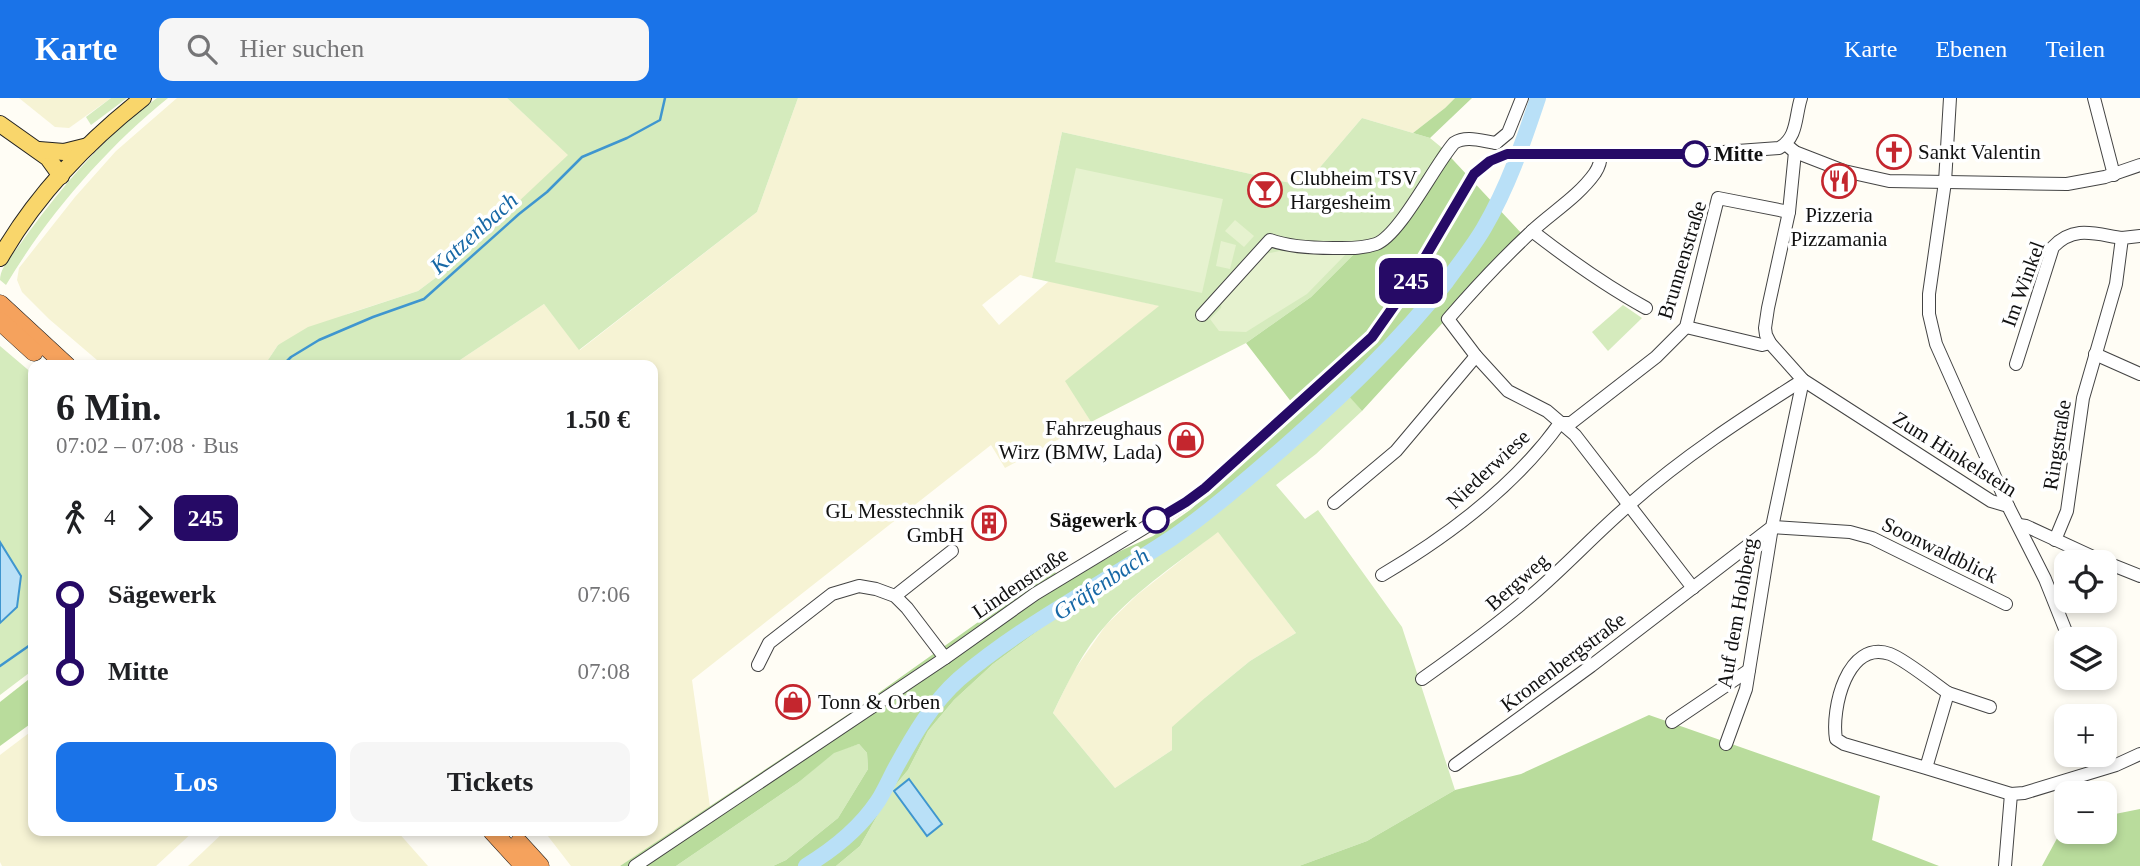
<!DOCTYPE html>
<html lang="de">
<head>
<meta charset="utf-8">
<style>
  body { margin:0; font-family:Georgia,serif; background:#f6f6f6; color:#202124; height:100vh; display:flex; flex-direction:column; font-size:26px; white-space:nowrap }
  * { box-sizing:border-box; margin:0 }
  p { font-size:23px; color:#757577 }
  .icon { flex:none; width:38px; height:38px; fill:none; stroke:currentColor; stroke-width:2; stroke-linecap:round; stroke-linejoin:round }
  .map { position:relative; flex:1; overflow:hidden }
  .panel { position:absolute; left:28px; top:262px; width:630px; height:476px; display:flex; flex-direction:column; background:#fff; border-radius:14px; box-shadow:0 4px 10px #0003 }
  .panel>* { flex:none }
  .badge { padding:0 14px; border-radius:10px; font-size:24px; line-height:46px }
  .tools { position:absolute; left:2054px; top:452px; display:grid; gap:14px }
  .tools a { display:grid; place-items:center; width:63px; height:63px; border-radius:14px; background:#fff; box-shadow:0 4px 10px #0003; font-size:35px }
  .map>.badge { position:absolute; translate:-50% -50%; box-shadow:0 0 0 4px #fff }
  .legs { display:flex; align-items:center; gap:10px; height:77px; padding:0 28px; font-size:23px }
  .legs p { margin-inline-start:auto }
  .headline { display:flex; align-items:center; justify-content:space-between; height:119px; padding:0 28px }
  h1 { font-size:38px; font-weight:700; line-height:52px }
  .primary-button { display:flex; gap:14px; margin-top:auto; padding:14px 28px }
  .primary-button a { flex:1; height:80px; border-radius:14px; background:#1a73e8; color:#fff; font-size:28px; font-weight:700; line-height:80px; text-align:center }
  .primary-button a+a { background:#f6f6f6; color:#202124 }
  ul { padding:0 28px; list-style:none }
  li { display:flex; align-items:center; gap:24px; height:77px; font-size:26px }
  li i { display:grid; place-items:center; width:10px; height:100%; margin:0 9px; background:currentColor }
  li i::after { content:''; width:18px; height:18px; margin:-9px; border:5px solid; border-radius:50%; background:#fff }
  li p { margin-inline-start:auto }
  li:first-child i { background:linear-gradient(#0000 50%,currentColor 0) }
  li:last-child i { background:linear-gradient(currentColor 50%,#0000 0) }
  header { display:flex; align-items:center; gap:42px; box-sizing:border-box; height:98px; padding:0 35px; background:#1a73e8; color:#fff }
  header strong { font-size:33px }
  nav { display:flex; gap:38px; margin-inline-start:auto; font-size:24px }
  .search { width:490px; height:63px; background:#f6f6f6; display:flex; align-items:center; gap:18px; box-sizing:border-box; padding:0 24px; border-radius:14px; color:#757577; font-size:26px }
  .map>svg:first-child { display:block }
  .farmland { fill:#f6f3d4 }
  .green { fill:#d5ebbd; fill-rule:evenodd }
  .forest { fill:#b9dc9c }
  .pitch { fill:#e6f2cf }
  .water { fill:#b9e0f7; stroke:#3f96cf; stroke-width:2 }
  .lines { fill:none; stroke-linecap:round; stroke-linejoin:round }
  .stream { stroke:#3f96cf; stroke-width:2.5 }
  .river { stroke:#b9e0f7; stroke-width:16 }
  .minor-casing { stroke:#444; stroke-width:14 }
  .major-casing { stroke:#222; stroke-width:18 }
  .highway-casing { stroke:#222; stroke-width:19 }
  .minor { stroke:#fff; stroke-width:12 }
  .major { stroke:#f9d66b; stroke-width:16 }
  .highway { stroke:#f5a25d; stroke-width:18 }
  .line-1-casing { stroke:#fff; stroke-width:16 }
  .line-1 { stroke:#260a66; stroke-width:10 }
  .stop-1-dot { fill:#fff; stroke:#260a66; stroke-width:3.5 }
  .labels { text-anchor:middle; dominant-baseline:central; stroke-width:7; stroke-linejoin:round; paint-order:stroke }
  .poi-label { font-size:21px; fill:#111; stroke:#fff; text-anchor:start }
  .stop-label { font-size:21px; font-weight:bold; fill:#111; stroke:#fff; text-anchor:start }
  .street-label { font-size:21px; fill:#111; stroke:#fff }
  .water-label { font-size:23px; font-style:italic; fill:#1768a6; stroke:#fff }
</style>
</head>
<body>
<header>
<strong>Karte</strong>
<div class="search"><svg class="icon" aria-label="search" viewBox="0 0 24 24"><circle cx="10" cy="10" r="6"/><path d="M15 15l6 6"/></svg>Hier suchen</div>
<nav><a>Karte</a><a>Ebenen</a><a>Teilen</a></nav>
</header>
<div class="map">
<svg width="2140" height="768" viewBox="0 0 2140 768">
  <rect width="100%" height="100%" fill="#fffdf5"/>
  <g class="farmland">
    <polygon points="19,0 111,0 69,30 55,29"/>
    <polygon points="177,0 507,0 569,57 446,172 418,193 350,215 278,247 264,268 104,268 49,221 22,194 17,182 19,170 75,99 116,53"/>
    <polygon points="798,0 1455,0 1445,10 1413,35 1362,20 1304,88 1062,34 1032,180 1020,177 982,207 999,227 1049,183 1160,208 1066,283 1091,324 1005,370 991,347 692,582 710,709 620,768 571,768 544,733 653,733 653,268 456,268 460,262 544,206 580,252 757,114"/>
    <polygon points="1218,433 1296,535 1250,563 1206,599 1172,652 1115,690 1053,615 1073,574 1106,527 1137,497"/>
    <polygon points="33,632 33,733 194,733 156,768 2,768 0,764 0,657"/>
    <polygon points="225,733 397,733 428,768 188,768"/>
  </g>
  <g class="green">
    <polygon points="111,0 127,0 91,27 86,19"/>
    <path d="M157,0h11c-62,50 -121,118 -162,187l-6,-5c0,-13 13,-26 21,-37 38,-53 82,-106 136,-145z"/>
    <polygon points="507,0 798,0 757,114 579,252 544,206 460,262 456,268 264,268 278,247 308,229 418,193 446,172 568,57"/>
    <polygon points="1362,20 1430,40 1441,49 1393,125 1383,136 1352,158 1311,199 1246,245 1091,324 1065,283 1159,208 1032,180 1062,34 1304,88"/>
    <polygon points="1623,207 1642,220 1608,253 1592,234"/>
    <polygon points="0,248 33,276 33,572 0,597 0,525 17,509 21,478 0,444"/>
    <path d="M1347,295l15,18 -46,43 -40,31 29,34 13,-9 84,117 53,163 -88,51 -68,25h-463l24,-20 33,-58 15,-18 20,-39 26,-31 39,-36 89,-66 119,-77zM1218,434l78,101 -46,28 -44,36 -34,30v23l-57,38 -62,-75c15,-31 30,-63 53,-88 32,-36 74,-64 112,-93z"/>
    <polygon points="859,646 867,655 868,671 838,720 786,762 773,768 676,768 799,684 834,654"/>
  </g>
  <g class="forest">
    <polygon points="1455,0 1472,0 1430,40 1413,35 1445,10"/>
    <polygon points="1441,49 1523,137 1362,313 1347,296 1201,423 1082,500 993,566 954,602 928,633 908,672 893,690 860,748 836,768 773,768 786,762 838,720 868,671 867,655 859,646 834,655 799,684 676,768 620,768 856,611 1053,471 1063,486 1118,454 1153,438 1190,412 1299,314 1246,245 1311,199 1352,158 1383,136 1393,125"/>
    <polygon points="33,578 33,624 0,648 0,604"/>
    <polygon points="1649,617 1880,698 1872,742 1939,768 1299,768 1367,743 1455,692 1521,676"/>
    <polygon points="2140,711 2140,768 2042,768 2067,722 2067,733 2105,733 2105,718"/>
  </g>
  <g class="pitch">
    <polygon points="1076,70 1223,101 1202,195 1055,164"/>
    <polygon points="1235,122 1254,138 1244,149 1225,133"/>
    <polygon points="1221,143 1236,147 1230,171 1216,168"/>
    <polygon points="1280,153 1347,155 1307,196 1246,234 1219,233 1210,221 1221,210 1222,202 1265,156"/>
  </g>
  <g class="water">
    <polygon points="0,444 21,478 17,509 0,525"/>
    <polygon points="909,681 942,726 927,738 894,693"/>
  </g>
  <g class="lines">
    <g class="stream">
      <polyline points="282,268 291,259 319,242 373,219 424,201 519,116 547,94 582,59 627,40 660,22 665,0"/>
      <polyline points="0,568 33,545"/>
    </g>
    <path class="river" d="M806,768c28,-17 54,-38 72,-65 7,-11 12,-23 18,-34 17,-31 36,-64 63,-88 64,-55 144,-95 213,-141 39,-27 75,-59 110,-89 59,-52 116,-106 164,-167 13,-18 27,-35 38,-54 24,-41 39,-85 54,-130"/>
    <g class="minor-casing">
      <g id="minor">
        <polyline points="1950,0 1945,84 1929,196 1929,216 1936,246 2008,408"/>
        <polyline points="2094,0 2114,77"/>
        <polyline points="1496,45 1508,35 1522,0"/>
        <polyline points="1789,49 1795,54 1844,73 1889,83 2067,86 2105,79 2140,67"/>
        <polyline points="1795,54 1789,114 1768,210 1765,230 1766,237 1770,245 1803,282 1991,403 2008,408 2045,481 2069,541"/>
        <path d="M1601,55c0,7 -2,14 -6,20 -17,24 -44,40 -64,59 -30,28 -57,57 -83,87l28,37 32,35 39,20 28,24 118,153"/>
        <path d="M1532,133c36,28 74,55 114,77"/>
        <path d="M1202,217l68,-75c19,7 42,8 63,8 14,0 29,1 43,-4 24,-9 58,-78 78,-101 12,-8 28,-2 42,0"/>
        <polyline points="1686,229 1762,247 1770,245"/>
        <polyline points="2095,256 2140,276"/>
        <path d="M2016,266l37,-117c21,-22 42,-13 69,-9"/>
        <polyline points="1560,325 1571,325 1656,259 1686,229 1718,100 1789,114"/>
        <polyline points="1334,405 1396,353 1476,258"/>
        <polyline points="2019,427 2026,428 2104,464"/>
        <polyline points="2055,442 2067,413 2083,300 2116,186 2122,140 2140,138"/>
        <polyline points="2105,464 2140,478"/>
        <path d="M1382,477c66,-39 133,-89 178,-152"/>
        <polyline points="895,498 952,453"/>
        <polyline points="758,567 769,545 832,496 859,488 876,491 895,498 907,510 945,560"/>
        <path d="M1422,581c38,-27 75,-54 110,-84 34,-29 64,-62 98,-91 53,-47 113,-86 173,-124"/>
        <polyline points="1948,595 1990,609"/>
        <polyline points="1672,624 1749,572"/>
        <polyline points="1726,646 1746,591 1772,429 1850,434 1872,440 2006,506"/>
        <polyline points="1455,667 1591,568 1772,429 1803,282"/>
        <path d="M1926,670l-82,-24 -8,-5c-5,-30 11,-100 54,-85 14,5 44,29 58,39l-22,75 85,26 13,-1 92,-28 24,-11"/>
        <path d="M635,768l310,-208 90,-64 152,-92 18,-14 167,-151 36,-51 66,-112 16,-13 17,-7 94,-1 81,2 97,-7c19,-10 16,-32 22,-50"/>
        <polyline points="2005,768 2011,696"/>
      </g>
    </g>
    <g class="major-casing">
      <g id="major">
        <polyline points="0,26 48,60 61,78"/>
        <polyline points="39,52 64,54 88,48"/>
        <path d="M0,160c35,-61 87,-116 143,-160"/>
      </g>
    </g>
    <g class="highway-casing">
      <g id="highway">
        <polyline points="0,206 67,268"/>
        <polyline points="0,223 34,254"/>
        <polyline points="492,733 524,768"/>
        <polyline points="519,745 540,768"/>
      </g>
    </g>
    <use href="#minor" class="minor"/>
    <use href="#major" class="major"/>
    <use href="#highway" class="highway"/>
  </g>
  <g class="lines">
    <g class="line-1-casing">
      <polyline id="line-1" points="1156,422 1186,404 1205,390 1372,239 1408,188 1474,76 1490,63 1507,56 1695,56"/>
    </g>
    <use href="#line-1" class="line-1"/>
  </g>
  <defs>
    <g id="church-ring" transform="scale(1.75)"><circle r="9.5" fill="#fff" stroke="#c4262e" stroke-width="1.5"/><path d="M-1.2-6h2.4v3.5h3.3v2.4h-3.3V6h-2.4V-.1h-3.3v-2.4h3.3Z" fill="#c4262e"/></g>
    <g id="restaurant-ring" transform="scale(1.75)"><circle r="9.5" fill="#fff" stroke="#c4262e" stroke-width="1.5"/><path d="M-5-6h1v4h1v-4h1v4h1v-4h1v5L-1.5 .5V6h-2V.5L-5-1ZM5-6V6H3V1.5H1.5Q1.5-4 5-6Z" fill="#c4262e"/></g>
    <g id="bar-ring" transform="scale(1.75)"><circle r="9.5" fill="#fff" stroke="#c4262e" stroke-width="1.5"/><path d="M-6-5H6L.8 .8V4.5H3.5V6h-7V4.5H-.8V.8Z" fill="#c4262e"/></g>
    <g id="shop-ring" transform="scale(1.75)"><circle r="9.5" fill="#fff" stroke="#c4262e" stroke-width="1.5"/><path d="M-5-2.5h2.3a2.7 3.5 0 0 1 5.4 0H5L5.5 6h-11ZM-1.5-2.5h3a1.5 2.3 0 0 0-3 0Z" fill="#c4262e"/></g>
    <g id="building-ring" transform="scale(1.75)"><circle r="9.5" fill="#fff" stroke="#c4262e" stroke-width="1.5"/><path d="M-4-6H4V6H1V3H-1V6H-4ZM-2.5-4.3h1.7v1.8h-1.7ZM.8-4.3h1.7v1.8H.8ZM-2.5-1h1.7V.8h-1.7ZM.8-1h1.7V.8H.8Z" fill="#c4262e"/></g>
  </defs>
  <g fill-rule="evenodd">
    <use href="#church-ring" x="1894" y="54"/>
    <use href="#restaurant-ring" x="1839" y="83"/>
    <use href="#bar-ring" x="1265" y="92"/>
    <use href="#shop-ring" x="1186" y="342"/>
    <use href="#building-ring" x="989" y="425"/>
    <use href="#shop-ring" x="793" y="604"/>
  </g>
  <g class="stop-1-dot">
    <circle cx="1695" cy="56" r="12"/>
    <circle cx="1156" cy="422" r="12"/>
  </g>
  <g class="labels">
    <g class="poi-label">
      <text x="1918" y="54">Sankt Valentin</text>
      <text x="1290" y="80">Clubheim TSV<tspan x="1290" dy="24">Hargesheim</tspan></text>
      <text x="1839" y="117" text-anchor="middle">Pizzeria<tspan x="1839" dy="24">Pizzamania</tspan></text>
      <text x="1162" y="330" text-anchor="end">Fahrzeughaus<tspan x="1162" dy="24">Wirz (BMW, Lada)</tspan></text>
      <text x="964" y="413" text-anchor="end">GL Messtechnik<tspan x="964" dy="24">GmbH</tspan></text>
      <text x="818" y="604">Tonn &amp; Orben</text>
    </g>
    <g class="stop-label">
      <text x="1714" y="56">Mitte</text>
      <text x="1137" y="422" text-anchor="end">Sägewerk</text>
    </g>
    <g class="street-label">
      <text transform="translate(1682 162) rotate(-73)">Brunnenstraße</text>
      <text transform="translate(2023 186) rotate(-70)">Im Winkel</text>
      <text transform="translate(2057 347) rotate(-81)">Ringstraße</text>
      <text transform="translate(1955 356) rotate(32)">Zum Hinkelstein</text>
      <text transform="translate(1488 371) rotate(-43)">Niederwiese</text>
      <text transform="translate(1940 452) rotate(26)">Soonwaldblick</text>
      <text transform="translate(1517 484) rotate(-41)">Bergweg</text>
      <text transform="translate(1020 485) rotate(-34)">Lindenstraße</text>
      <text transform="translate(1737 515) rotate(-80)">Auf dem Hohberg</text>
      <text transform="translate(1563 564) rotate(-37)">Kronenbergstraße</text>
    </g>
    <g class="water-label">
      <text transform="translate(474 135) rotate(-42)">Katzenbach</text>
      <text transform="translate(1101 486) rotate(-34)">Gräfenbach</text>
    </g>
  </g>
</svg>
<div class="tools">
<a><svg class="icon" aria-label="locate" viewBox="0 0 24 24"><circle cx="12" cy="12" r="6"/><path d="M12 2v4M12 18v4M2 12h4M18 12h4"/></svg></a>
<a><svg class="icon" aria-label="layers" viewBox="0 0 24 24"><path d="M12 4l9 5-9 5-9-5zM3 14l9 5 9-5"/></svg></a>
<a>+</a>
<a>−</a>
</div>
<b class="badge" style="left:1411px;top:183px;background:#260a66;color:#fff">245</b>
<section class="panel">
<div class="headline"><div><h1>6 Min.</h1><p>07:02 – 07:08 · Bus</p></div><b>1.50 €</b></div>
<div class="legs"><svg class="icon" aria-label="walk" viewBox="0 0 24 24"><circle cx="13" cy="4" r="2"/><path d="M13 8l-2 6 4 7M11 14l-3 7M7 12l3-4h3l4 4"/></svg>4<svg class="icon" aria-label="forward" viewBox="0 0 24 24"><path d="M9 5l7 7-7 7"/></svg><b class="badge" style="background:#260a66;color:#fff">245</b></div>
<ul>
<li><i style="color:#260a66"></i><b>Sägewerk</b><p>07:06</p></li>
<li><i style="color:#260a66"></i><b>Mitte</b><p>07:08</p></li>
</ul>
<div class="primary-button"><a>Los</a><a>Tickets</a></div>
</section>
</div>
</body>
</html>
